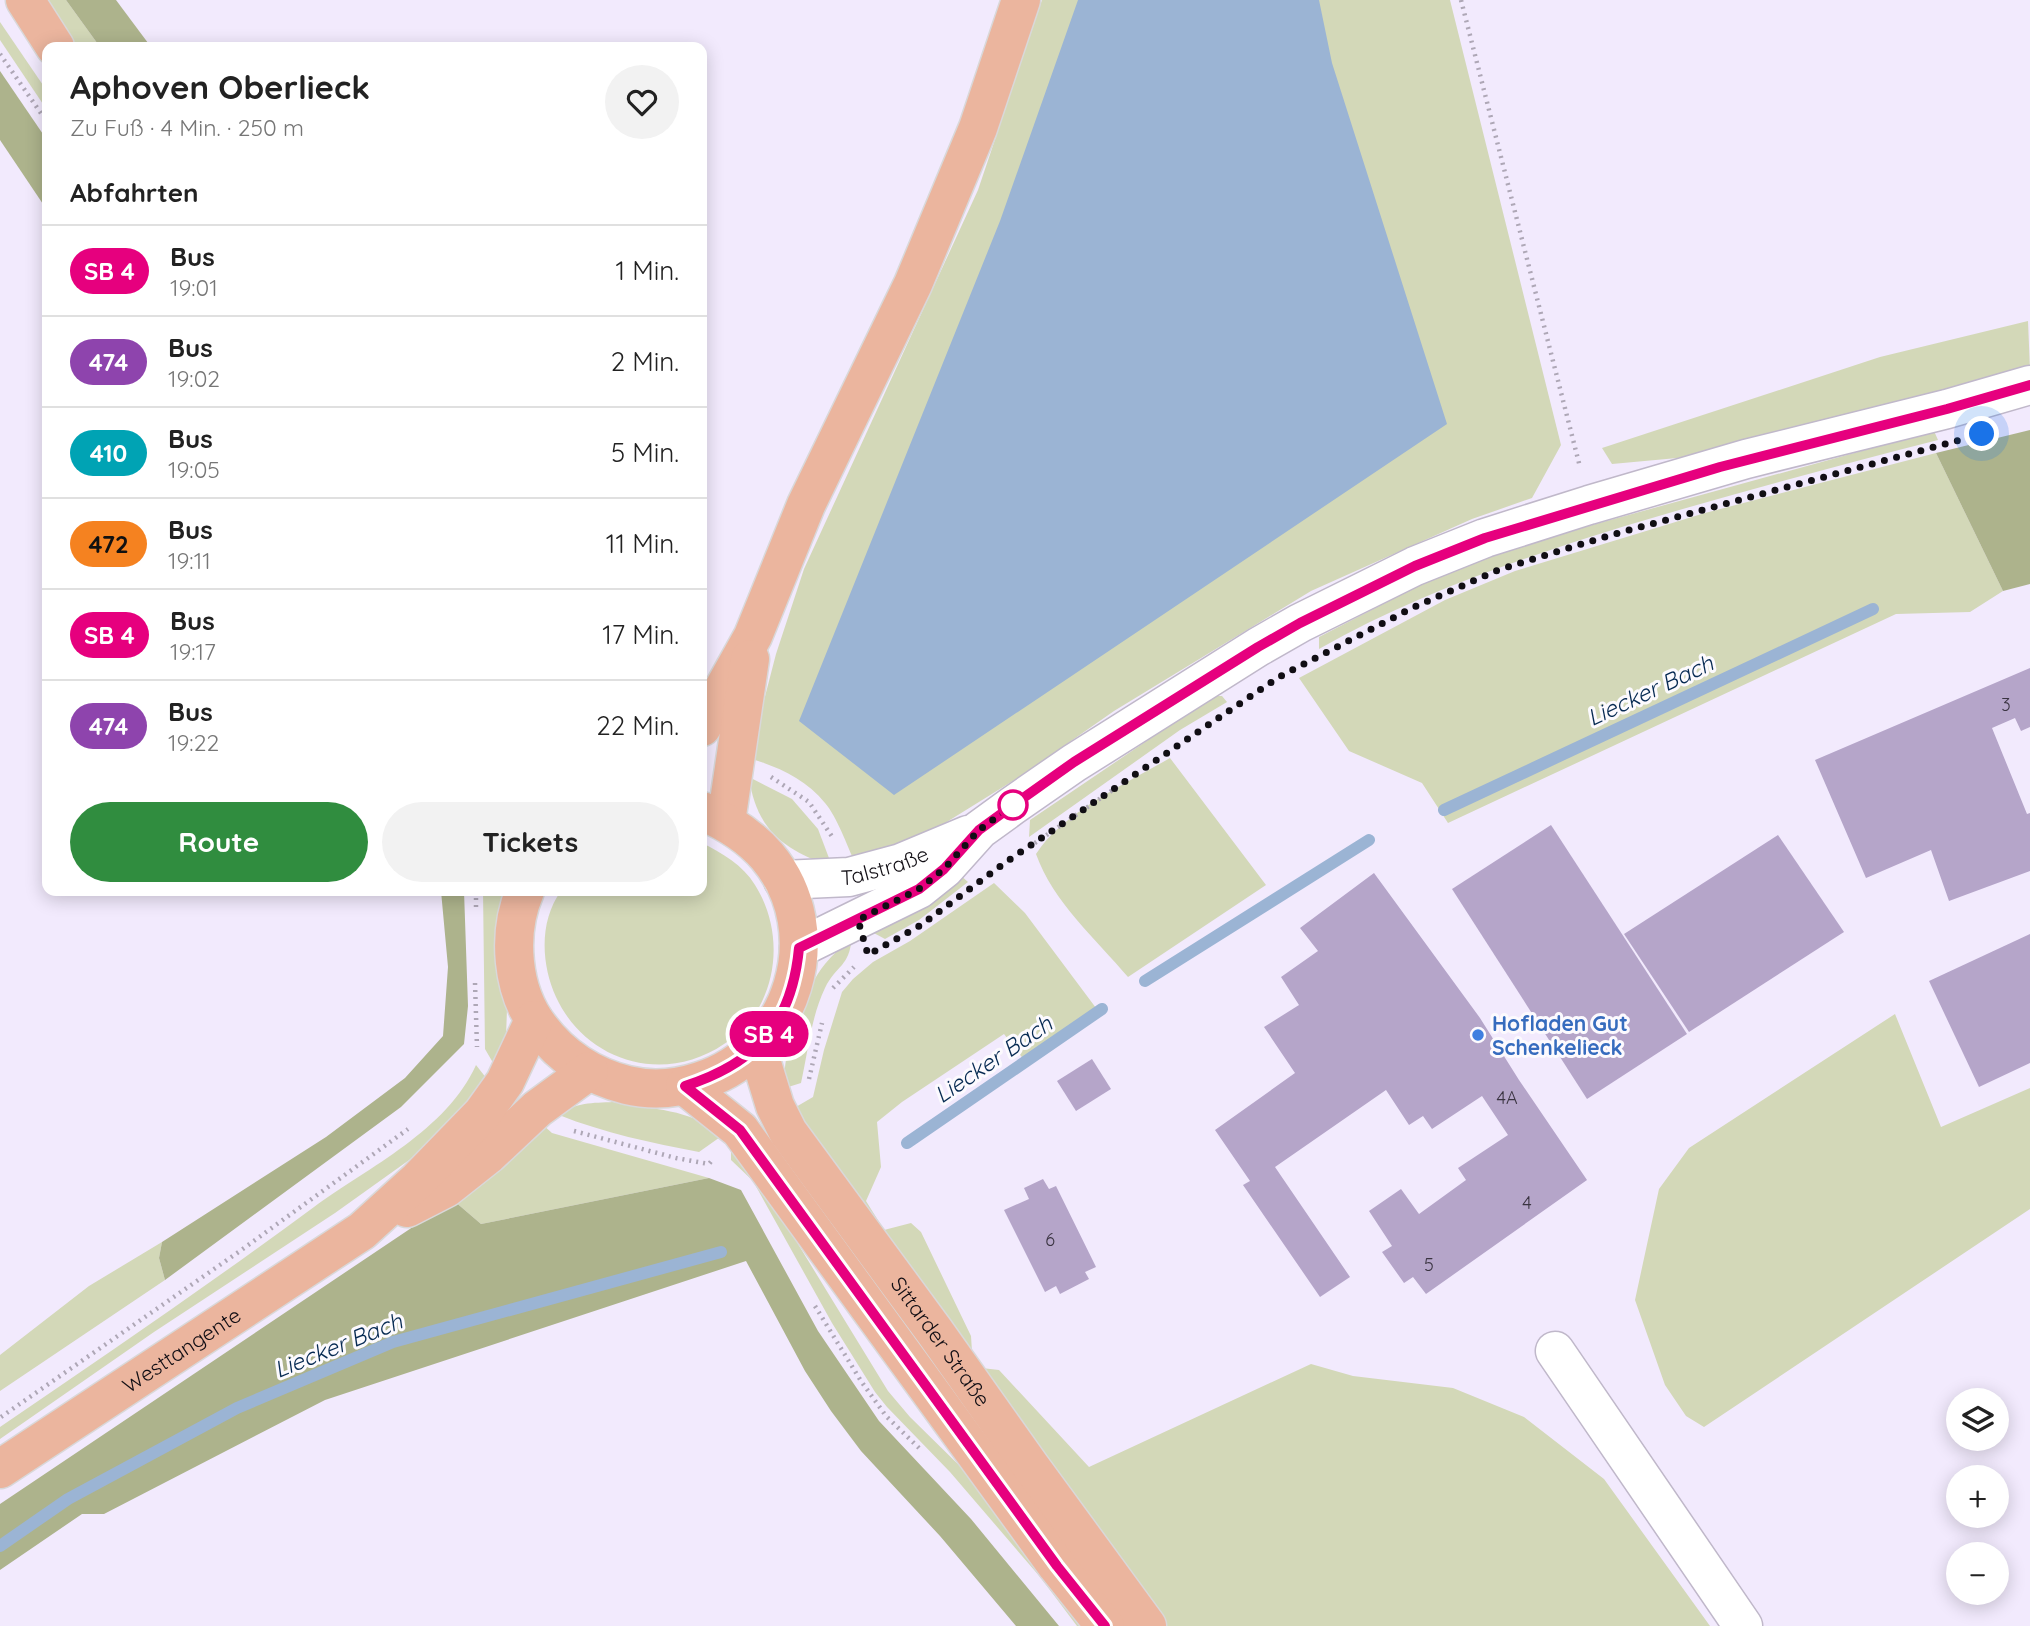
<!DOCTYPE html>
<html lang="de">
<head>
<meta charset="utf-8">
<style>
  body { margin:0; font-family:Quicksand,sans-serif; background:#f2f2f2; color:#222; height:100vh; display:flex; flex-direction:column; font-size:26px; white-space:nowrap }
  * { box-sizing:border-box; margin:0 }
  p { font-size:23px; color:#767676 }
  .icon { flex:none; width:38px; height:38px; fill:none; stroke:currentColor; stroke-width:2; stroke-linecap:round; stroke-linejoin:round }
  .map { position:relative; flex:1; overflow:hidden }
  .side { position:absolute; left:42px; top:42px; width:665px; height:854px; display:flex; flex-direction:column; background:#fff; border-radius:14px; box-shadow:0 4px 18px #0003 }
  .side>* { flex:none }
  .badge { padding:0 14px; border-radius:23px; font-size:24px; line-height:46px }
  .fabs { position:absolute; left:1946px; top:1388px; display:grid; gap:14px }
  .fabs a { display:grid; place-items:center; width:63px; height:63px; border-radius:50%; background:#fff; box-shadow:0 4px 18px #0003; font-size:35px }
  .you { position:absolute; width:35px; height:35px; margin:-18px; border:5px solid #fff; border-radius:50%; background:#1a73e8; box-shadow:0 0 0 10px #1a73e833 }
  .map>.badge { position:absolute; translate:-50% -50%; box-shadow:0 0 0 4px #fff }
  h2 { padding:0 28px; font-size:26px; line-height:63px }
  .round { display:grid; place-items:center; flex:none; width:74px; height:74px; border-radius:37px; background:#f2f2f2 }
  .headline { display:flex; align-items:center; justify-content:space-between; height:119px; padding:0 28px }
  h1 { font-size:33px; font-weight:800; line-height:52px }
  .cta { display:flex; gap:14px; margin-top:auto; padding:14px 28px }
  .cta a { flex:1; height:80px; border-radius:42px; background:#308d3f; color:#fff; font-size:28px; font-weight:800; line-height:80px; text-align:center }
  .cta a+a { background:#f2f2f2; color:#222 }
  ul { padding:0; list-style:none }
  li { display:flex; align-items:center; gap:21px; height:91px; padding:0 28px; border-top:2px solid #e0e0e0 }
  li div { flex:1 }
  li b { display:block; font-size:26px }
  li em { font-style:normal }
  li .badge { min-width:77px; font-weight:700; text-align:center }
  .map>svg:first-child { display:block }
  .green { fill:#d3d8b8 }
  .forest { fill:#adb38c }
  .water { fill:#9bb4d4 }
  .lines { fill:none; stroke-linecap:round; stroke-linejoin:round }
  .stream { stroke:#9bb4d4; stroke-width:12 }
  .building { fill:#b5a5c9 }
  .minor-casing { stroke:#c0b8ca; stroke-width:41 }
  .major-casing { stroke:#d9d8d9; stroke-width:41 }
  .path { stroke:#aea7b6; stroke-width:4.5; stroke-dasharray:2 5; stroke-linecap:butt }
  .minor { stroke:#fff; stroke-width:38 }
  .major { stroke:#ebb59e; stroke-width:38 }
  .line-casing { stroke:#fff; stroke-width:16 }
  .line { stroke:#e6007e; stroke-width:10 }
  .walk { stroke:#110e14; stroke-width:7; stroke-dasharray:0 12.6 }
  .stop-dot { fill:#fff; stroke:#e6007e; stroke-width:3.5 }
  .shop-dot { fill:#3f7fe0; stroke:#fcfafe; stroke-width:2.5 }
  .labels { text-anchor:middle; dominant-baseline:central; stroke-width:6; stroke-linejoin:round; paint-order:stroke }
  .number-label { font-size:18px; fill:#3a3441 }
  .street-label { font-size:21px; fill:#110e14; stroke:#fcfafe }
  .shop-label { font-size:21px; font-weight:bold; fill:#366cbe; stroke:#fcfafe; text-anchor:start }
  .water-label { font-size:23px; font-style:italic; fill:#062a52; stroke:#fcfafe }
</style>
</head>
<body>
<div class="map">
<svg width="2030" height="1626" viewBox="0 0 2030 1626">
  <rect width="100%" height="100%" fill="#f2eafd"/>
  <g class="green">
    <polygon points="38,0 66,0 100,47 72,47"/>
    <path d="M1042,0h408l111,445 -29,53 -60,21 -161,72 -197,120 -93,65 -113,70 -53,17c-8,-18 -18,-46 -30,-60 -19,-24 -47,-36 -76,-45l27,-104 28,-85 174,-379z"/>
    <polygon points="0,22 47,91 47,110 0,40"/>
    <polygon points="2028,321 2030,370 1699,456 1612,464 1602,448 1880,357"/>
    <path d="M1934,431l4,9c-105,27 -210,55 -313,86 -106,33 -209,68 -306,123v-12l103,-53 68,-27 102,-32z"/>
    <polygon points="1936,453 2003,591 1970,612 1896,614 1448,823 1422,783 1349,751 1299,678 1445,600 1515,571 1705,513"/>
    <polygon points="1213,696 1222,696 1227,702 1180,730 1029,837 1030,820"/>
    <path d="M1170,758l96,127 -138,92c-32,-38 -75,-75 -92,-123 27,-42 91,-71 134,-96z"/>
    <path d="M749,777l43,22 26,30 14,37c-48,-15 -76,-37 -83,-89z"/>
    <path d="M702,843c20,10 41,22 53,42 29,46 24,107 -14,147 -4,4 -11,8 -17,12 -60,41 -138,18 -168,-47 -15,-33 -17,-76 5,-106h141z"/>
    <polygon points="960,875 968,882 919,920 885,939 872,932"/>
    <polygon points="994,883 1025,913 1099,1012 1024,1060 1004,1034 902,1102 877,1122 881,1167 866,1201 884,1230 911,1223 921,1232 971,1336 973,1367 999,1370 1089,1467 1311,1364 1353,1376 1453,1388 1524,1417 1604,1479 1710,1626 1164,1626 1074,1511 789,1111 813,1097 824,1050 842,992 853,979 873,962 910,941"/>
    <polygon points="483,891 504,891 497,941 498,976 507,1009 506,1037 498,1066 492,1061 485,1049"/>
    <path d="M852,937c-3,31 -15,27 -27,51 -14,29 -17,64 -24,95l-16,5c-5,-32 19,-99 40,-124 8,-10 18,-18 27,-27z"/>
    <polygon points="1895,1014 1941,1127 2030,1088 2030,1209 1704,1427 1686,1416 1665,1385 1635,1300 1659,1189 1689,1148"/>
    <path d="M476,1065l11,14 -61,69 -91,65 -181,119 -154,107v-12c106,-72 211,-144 314,-220 55,-40 133,-77 162,-142z"/>
    <path d="M613,1102c44,9 72,5 110,33l-24,17c-47,-9 -95,-19 -140,-37 16,-13 34,-12 54,-13z"/>
    <polygon points="542,1124 552,1133 709,1178 481,1224 453,1200"/>
    <polygon points="738,1145 789,1216 798,1244 888,1391 910,1417 969,1475 1090,1626 1077,1626 1041,1578 950,1472 887,1407 875,1392 832,1323 753,1181 731,1160 731,1152"/>
    <polygon points="162,1242 159,1258 165,1280 0,1391 0,1355 89,1286"/>
  </g>
  <g class="forest">
    <polygon points="66,0 116,0 151,47 100,47"/>
    <polygon points="0,71 47,140 47,210 0,140"/>
    <polygon points="2030,430 2030,584 2003,591 1936,453"/>
    <polygon points="441,891 464,891 468,1006 464,1044 401,1107 165,1280 159,1258 162,1242 326,1137 405,1078 443,1036 448,967"/>
    <polygon points="709,1178 741,1190 818,1331 879,1421 971,1519 1059,1626 1016,1626 940,1536 861,1451 831,1411 805,1371 746,1261 325,1400 104,1514 82,1514 0,1570 0,1504 453,1200 481,1224"/>
  </g>
  <polygon class="water" points="1078,0 1319,0 1332,63 1447,424 894,795 799,721 1000,221"/>
  <g class="lines">
    <g class="stream">
      <polyline points="1444,810 1873,609"/>
      <polyline points="1145,981 1369,840"/>
      <polyline points="907,1143 1102,1009"/>
      <polyline points="0,1546 68,1499 237,1408 393,1342 721,1252"/>
    </g>
  </g>
  <g class="building">
    <polygon points="2030,668 2030,727 2021,731 2015,718 1992,728 2027,814 2030,813 2030,871 1949,901 1931,850 1866,878 1815,760"/>
    <polygon points="1551,825 1687,1034 1587,1099 1452,889"/>
    <polygon points="1778,835 1844,932 1689,1032 1624,934"/>
    <polygon points="1374,873 1480,1018 1519,1080 1587,1180 1426,1294 1413,1277 1404,1283 1382,1252 1392,1246 1369,1211 1401,1189 1419,1214 1466,1180 1458,1168 1508,1135 1482,1096 1432,1129 1423,1116 1409,1125 1386,1090 1275,1167 1350,1277 1320,1297 1243,1185 1250,1181 1215,1130 1295,1073 1264,1027 1299,1005 1281,977 1318,951 1300,928"/>
    <polygon points="2030,934 2030,1063 1979,1087 1929,981"/>
    <polygon points="1092,1059 1111,1089 1076,1111 1057,1081"/>
    <polygon points="1043,1179 1049,1189 1056,1186 1096,1267 1085,1272 1089,1279 1060,1294 1056,1286 1045,1292 1004,1210 1029,1199 1024,1188"/>
  </g>
  <g class="lines">
    <g class="minor-casing">
      <g id="minor">
        <path id="s1" d="M783,880l66,-3 52,-14 67,-28"/>
        <polyline points="799,948 919,889 944,869 979,830 1012,806 1074,763 1258,647 1300,623 1415,566 1485,538 1589,505 1746,459 1947,409 2030,385"/>
        <polyline points="1555,1351 1743,1626"/>
      </g>
    </g>
    <g class="major-casing">
      <g id="major">
        <polyline points="25,0 55,47"/>
        <polyline points="702,727 753,636 806,505 913,284 978,128 1021,0"/>
        <polyline points="726,822 750,659"/>
        <path d="M525,891c-18,42 -14,100 15,137 22,29 51,48 87,57 25,6 49,4 73,-4 93,-29 131,-149 67,-225 -18,-21 -40,-34 -65,-45"/>
        <path id="s2" d="M757,1047l18,59 13,26 147,200 95,134 117,160"/>
        <polyline points="685,1086 740,1130 1057,1566 1105,1626"/>
        <polyline points="407,1208 446,1188 489,1154 537,1109 589,1071"/>
        <path id="s3" d="M0,1469l362,-238 56,-51 64,-66 23,-32 29,-62"/>
      </g>
    </g>
    <g class="path">
      <polyline points="1461,0 1580,467"/>
      <polyline points="0,54 47,122"/>
      <polyline points="771,777 809,802 833,838"/>
      <polyline points="1029,847 1123,783"/>
      <polyline points="476,891 476,907"/>
      <polyline points="475,983 477,1047"/>
      <polyline points="833,988 854,967"/>
      <polyline points="809,1079 822,1023"/>
      <polyline points="574,1131 676,1158 709,1164 713,1159"/>
      <polyline points="815,1306 861,1381 886,1416 919,1448"/>
      <polyline points="1,1417 240,1251 408,1129"/>
    </g>
    <use href="#minor" class="minor"/>
    <use href="#major" class="major"/>
  </g>
  <g class="lines">
    <g class="line-casing">
      <path id="line" d="M1105,1626l-48,-60 -317,-436 -55,-44c72,-23 107,-63 114,-138l120,-59 25,-20 35,-39 33,-24 62,-44 184,-115 42,-24 115,-57 70,-28 235,-71 227,-58 83,-24"/>
    </g>
    <use href="#line" class="line"/>
    <polyline class="walk" points="1013,805 979,830 944,869 919,889 858,920 868,955 921,925 1006,862 1279,677 1412,608 1498,570 1611,535 1982,434"/>
  </g>
  <circle class="stop-dot" cx="1013" cy="805" r="14"/>
  <circle class="shop-dot" cx="1478" cy="1035" r="7"/>
  <g class="labels">
    <g class="number-label">
      <text x="2006" y="704">3</text>
      <text x="1507" y="1097">4A</text>
      <text x="1527" y="1202">4</text>
      <text x="1050" y="1239">6</text>
      <text x="1429" y="1264">5</text>
    </g>
    <g class="street-label">
      <text stroke="none"><textPath href="#s1" startOffset="103">Talstraße</textPath></text>
      <text stroke="none"><textPath href="#s2" startOffset="350">Sittarder Straße</textPath></text>
      <text stroke="none"><textPath href="#s3" startOffset="217">Westtangente</textPath></text>
    </g>
    <g class="shop-label">
      <text x="1492" y="1023">Hofladen Gut<tspan x="1492" dy="24">Schenkelieck</tspan></text>
    </g>
    <g class="water-label">
      <text transform="translate(1650 690) rotate(-25)">Liecker Bach</text>
      <text transform="translate(993 1059) rotate(-34)">Liecker Bach</text>
      <text transform="translate(338 1345) rotate(-22)">Liecker Bach</text>
    </g>
  </g>
</svg>
<div class="fabs">
<a><svg class="icon" aria-label="layers" viewBox="0 0 24 24"><path d="M12 4l9 5-9 5-9-5zM3 14l9 5 9-5"/></svg></a>
<a>+</a>
<a>−</a>
</div>
<div class="you" style="left:1982px;top:434px"></div>
<b class="badge" style="left:769px;top:1034px;background:#e6007e;color:#fff">SB 4</b>
<section class="side">
<div class="headline"><div><h1>Aphoven Oberlieck</h1><p>Zu Fuß · 4 Min. · 250 m</p></div><a class="round"><svg class="icon" aria-label="heart" viewBox="0 0 24 24"><path d="M12 20l-8-8c-3-5 5-10 8-4 3-6 11-1 8 4z"/></svg></a></div>
<h2>Abfahrten</h2>
<ul>
<li><span class="badge" style="background:#e6007e;color:#fff">SB 4</span><div><b>Bus</b><p>19:01</p></div><em>1 Min.</em></li>
<li><span class="badge" style="background:#8e44ad;color:#fff">474</span><div><b>Bus</b><p>19:02</p></div><em>2 Min.</em></li>
<li><span class="badge" style="background:#00a3b4;color:#fff">410</span><div><b>Bus</b><p>19:05</p></div><em>5 Min.</em></li>
<li><span class="badge" style="background:#f58220;color:#111">472</span><div><b>Bus</b><p>19:11</p></div><em>11 Min.</em></li>
<li><span class="badge" style="background:#e6007e;color:#fff">SB 4</span><div><b>Bus</b><p>19:17</p></div><em>17 Min.</em></li>
<li><span class="badge" style="background:#8e44ad;color:#fff">474</span><div><b>Bus</b><p>19:22</p></div><em>22 Min.</em></li>
</ul>
<div class="cta"><a>Route</a><a>Tickets</a></div>
</section>
</div>
</body>
</html>
